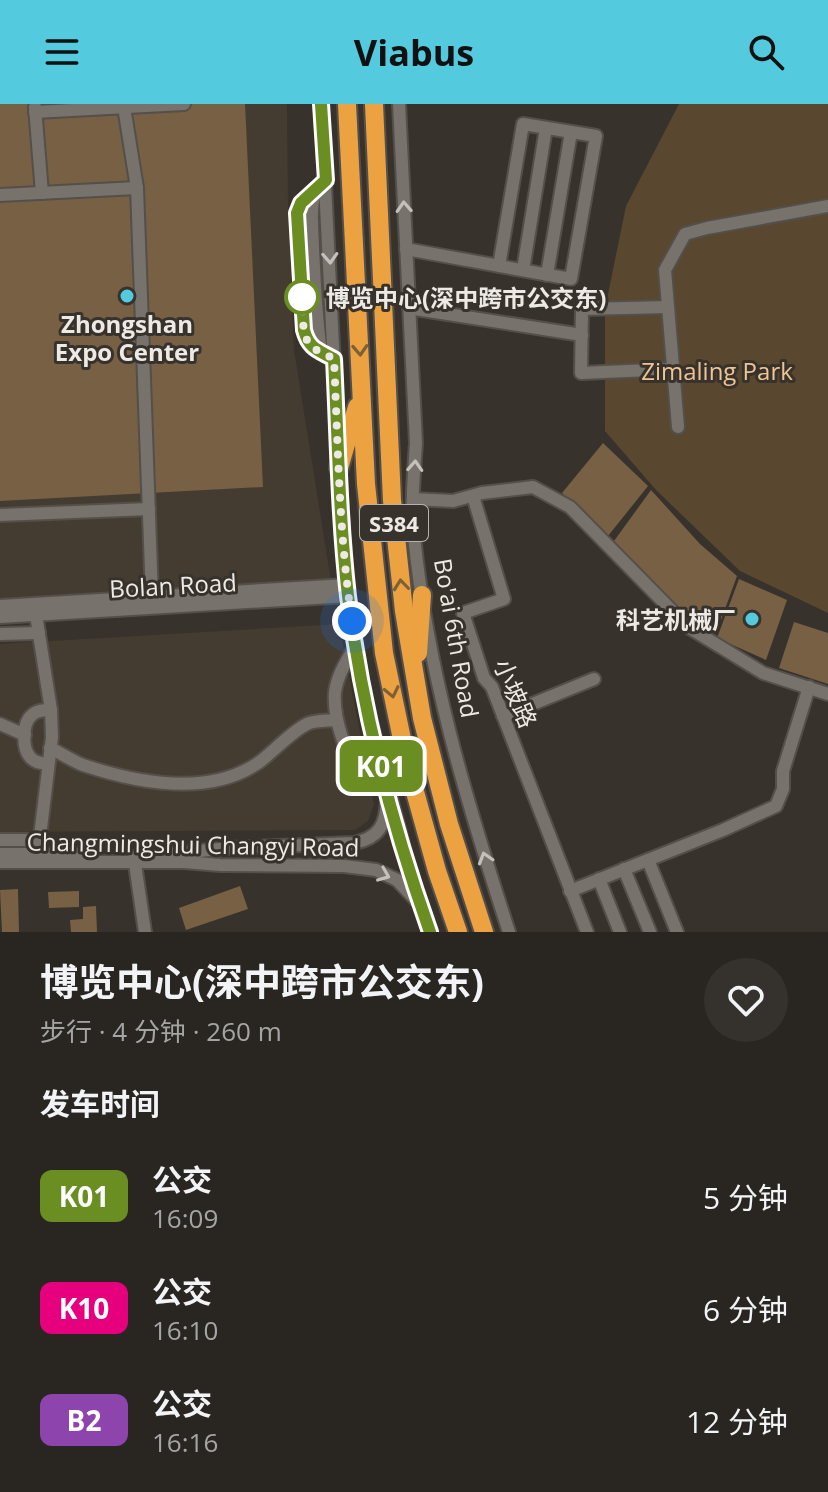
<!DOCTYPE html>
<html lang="zh">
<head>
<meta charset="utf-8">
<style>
  body { margin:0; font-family:"Open Sans","Noto Sans SC",sans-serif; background:#35322e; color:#f1f3f6; height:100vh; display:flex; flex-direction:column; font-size:30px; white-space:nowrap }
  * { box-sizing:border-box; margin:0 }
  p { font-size:26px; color:#a5a5a5 }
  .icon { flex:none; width:44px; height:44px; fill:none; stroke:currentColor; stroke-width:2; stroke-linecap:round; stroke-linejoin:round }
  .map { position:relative; height:828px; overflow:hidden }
  .sheet { display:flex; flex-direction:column; background:#292621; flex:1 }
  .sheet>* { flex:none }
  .badge { padding:0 16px; border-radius:12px; font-size:28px; line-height:52px }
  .you { position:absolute; width:40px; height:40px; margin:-20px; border:6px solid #fff; border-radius:50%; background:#1a73e8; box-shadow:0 0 0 12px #1a73e833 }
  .map>.badge { position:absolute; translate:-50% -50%; box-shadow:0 0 0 4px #fff }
  h2 { padding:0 40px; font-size:30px; line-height:72px }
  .round { display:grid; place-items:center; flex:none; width:84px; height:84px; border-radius:42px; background:#35322e }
  .head { display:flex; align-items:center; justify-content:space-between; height:136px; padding:0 40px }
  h1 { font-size:38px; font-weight:700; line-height:60px }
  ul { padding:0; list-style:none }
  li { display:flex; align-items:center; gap:24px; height:112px; padding:0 40px }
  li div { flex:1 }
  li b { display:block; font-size:30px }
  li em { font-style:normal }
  li .badge { min-width:88px; font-weight:700; text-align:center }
  header { display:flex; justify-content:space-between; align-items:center; height:104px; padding:0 40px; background:#54cade; color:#111; font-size:36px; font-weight:700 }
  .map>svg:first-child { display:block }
  .built { fill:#443c31 }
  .green { fill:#5a472f }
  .building { fill:#786045 }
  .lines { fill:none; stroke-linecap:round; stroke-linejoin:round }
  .minor-casing { stroke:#544f4b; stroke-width:16 }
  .highway-casing { stroke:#544f4b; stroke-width:22 }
  .minor { stroke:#77726b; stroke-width:12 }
  .highway { stroke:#eca240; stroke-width:18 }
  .oneway { stroke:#c4c0bb }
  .oneway2 { stroke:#7f5f34 }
  .line-casing { stroke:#fff; stroke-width:18 }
  .line { stroke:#6b8e23; stroke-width:12 }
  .walk { stroke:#edeae6; stroke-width:8; stroke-dasharray:0 14.4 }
  .poi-dot { fill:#54cade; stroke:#37322c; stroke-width:3 }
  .stop-dot { fill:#fff; stroke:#6b8e23; stroke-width:4 }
  .labels { text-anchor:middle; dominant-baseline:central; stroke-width:6; stroke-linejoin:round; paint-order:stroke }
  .shield { fill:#37322c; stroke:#b6b3ae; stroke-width:2 }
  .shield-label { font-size:22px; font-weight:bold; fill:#edeae6 }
  .stop-label { font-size:24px; font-weight:bold; fill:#edeae6; stroke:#37322c; text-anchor:start }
  .poi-label { font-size:24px; font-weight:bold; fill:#edeae6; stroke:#37322c }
  .park-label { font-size:24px; fill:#efc492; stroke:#37322c }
  .street-label { font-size:24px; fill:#edeae6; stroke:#37322c }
</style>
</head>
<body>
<header><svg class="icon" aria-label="menu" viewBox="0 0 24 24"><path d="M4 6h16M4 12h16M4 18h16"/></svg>Viabus<svg class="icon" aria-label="search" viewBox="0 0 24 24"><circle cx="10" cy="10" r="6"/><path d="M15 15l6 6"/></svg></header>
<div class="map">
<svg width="828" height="828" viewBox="0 0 828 828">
  <rect width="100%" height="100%" fill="#37322c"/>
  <g class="built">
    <polygon points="0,0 287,0 288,100 294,246 331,477 0,497"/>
    <polygon points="339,520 374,701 368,717 355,726 0,728 0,540"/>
  </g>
  <polygon class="green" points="679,0 828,0 828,509 740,467 656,386 605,327 605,205 626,102"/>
  <g class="building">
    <polygon points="0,0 245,0 263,383 0,397"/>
    <polygon points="603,339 648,382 608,432 562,389"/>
    <polygon points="651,386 700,440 737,472 716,530 696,519 670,497 614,437"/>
    <polygon points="739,475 787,496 766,556 717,534"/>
    <polygon points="794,518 828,529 828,580 779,564"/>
    <polygon points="240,782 248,805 186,826 179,804"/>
    <polygon points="18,785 19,828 2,828 0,786"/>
    <polygon points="79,787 79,803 49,804 48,788"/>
    <polygon points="96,802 97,828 71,828 70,816 83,815 83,803"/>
  </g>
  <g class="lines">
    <g class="minor-casing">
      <g id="minor">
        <polyline points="321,0 339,364 348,492 362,584 415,786 430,828"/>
        <path d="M399,0l17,339c-2,30 -5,61 -2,92 13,136 53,268 95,397"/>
        <polyline points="35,3 42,89"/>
        <polyline points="124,3 137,84 152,493"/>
        <polyline points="35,8 184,0"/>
        <path d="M326,76c-8,9 -22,18 -27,28 -6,14 4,101 5,122 5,19 14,20 30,29"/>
        <path d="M316,87c-7,17 -3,40 -3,58 2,34 3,69 8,103"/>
        <polyline points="0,91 137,84"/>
        <path d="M406,145c55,10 110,20 165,30l25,-143 -73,-12 -24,142"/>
        <polyline points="523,166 546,24"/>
        <polyline points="547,171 571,28"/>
        <polyline points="668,203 582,205 581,269 673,265"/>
        <polyline points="409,204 582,231"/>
        <polyline points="678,323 665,166 685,130 707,124 828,102"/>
        <polyline points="473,392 504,495 463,509 484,574 492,583 587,828"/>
        <polyline points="413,395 453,397 482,389 533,383 570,403 688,523 763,569 828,590"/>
        <polyline points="0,411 149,405"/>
        <polyline points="0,502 347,481"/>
        <polyline points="36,511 51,606 52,633 38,749"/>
        <polyline points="0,513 348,492"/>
        <polyline points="0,530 39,529"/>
        <path d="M356,542c-9,13 -19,30 -21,46 -2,21 10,72 30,81 5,2 13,2 19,4"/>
        <polyline points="503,612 594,575"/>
        <polyline points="0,620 25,631"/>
        <path d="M50,644c11,5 22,13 33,17 54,18 125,32 175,-2 14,-10 34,-32 49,-39 7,-4 21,-3 30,-4"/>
        <path d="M48,660c-7,-1 -13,-1 -18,-7 -8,-9 -8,-34 2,-42 5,-5 12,-5 19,-5"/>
        <polyline points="0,736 39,736"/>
        <polyline points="0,750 92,750"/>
        <path d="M170,750l59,-6 125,-5c25,-5 32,-18 33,-43"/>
        <polyline points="134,753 145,828"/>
        <polyline points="648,756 677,828"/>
        <polyline points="0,758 184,758 220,761 344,762 376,766 397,776 417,797"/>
        <polyline points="624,765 650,828"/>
        <polyline points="599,775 620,828"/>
        <polyline points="570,787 723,726 776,702 783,685 783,667 809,583"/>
      </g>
    </g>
    <g class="highway-casing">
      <g id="highway">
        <polyline points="347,0 366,380 384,549 407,659 437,767 458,828"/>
        <polyline points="374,0 392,396 404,507 422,614 449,720 484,828"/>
        <polyline points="339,364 357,303"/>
        <polyline points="418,549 422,491"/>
      </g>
    </g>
    <use href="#minor" class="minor"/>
    <use href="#highway" class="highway"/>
  </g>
  <defs><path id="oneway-chevron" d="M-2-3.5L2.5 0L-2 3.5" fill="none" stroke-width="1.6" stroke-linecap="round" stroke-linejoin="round" transform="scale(2)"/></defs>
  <g class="oneway">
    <use href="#oneway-chevron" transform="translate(404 103) rotate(-93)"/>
    <use href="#oneway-chevron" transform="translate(330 154) rotate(87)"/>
    <use href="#oneway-chevron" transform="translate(415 362) rotate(-87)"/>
    <use href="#oneway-chevron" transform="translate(485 754) rotate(-107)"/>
    <use href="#oneway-chevron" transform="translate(384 771) rotate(22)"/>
  </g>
  <g class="oneway2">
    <use href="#oneway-chevron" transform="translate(360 246) rotate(87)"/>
    <use href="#oneway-chevron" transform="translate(401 481) rotate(-96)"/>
    <use href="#oneway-chevron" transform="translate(392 588) rotate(78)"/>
  </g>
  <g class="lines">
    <g class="line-casing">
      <path id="line" d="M321,0l5,76 -25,23 -4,10 7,117c5,19 14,20 30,29 4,79 5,159 14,237 14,112 44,229 82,336"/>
    </g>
    <use href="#line" class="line"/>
    <path class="walk" d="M302,193c1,14 -1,37 8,48 6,6 17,10 24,14 4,87 5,176 18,262"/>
  </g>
  <g class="poi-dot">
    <circle cx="127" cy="192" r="8"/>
    <circle cx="752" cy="515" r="8"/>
  </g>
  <circle class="stop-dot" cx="302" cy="193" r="16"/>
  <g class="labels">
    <rect class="shield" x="360" y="401" width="68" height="36" rx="6"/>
    <g class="shield-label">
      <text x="394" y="419">S384</text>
    </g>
    <g class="stop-label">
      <text x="326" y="193">博览中心(深中跨市公交东)</text>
    </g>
    <g class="poi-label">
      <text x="127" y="219">Zhongshan<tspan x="127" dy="28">Expo Center</tspan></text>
      <text x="736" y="515" text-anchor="end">科艺机械厂</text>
    </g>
    <g class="park-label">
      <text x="717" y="266">Zimaling Park</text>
    </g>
    <g class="street-label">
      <text transform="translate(173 481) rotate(-3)">Bolan Road</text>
      <text transform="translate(457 534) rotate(80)">Bo'ai 6th Road</text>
      <text transform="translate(516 589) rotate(67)">小坡路</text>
      <text transform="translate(193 740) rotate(1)">Changmingshui Changyi Road</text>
    </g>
  </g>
</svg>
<div class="you" style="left:352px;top:517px"></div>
<b class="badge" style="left:381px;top:662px;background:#6b8e23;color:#fff">K01</b>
</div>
<section class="sheet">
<div class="head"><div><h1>博览中心(深中跨市公交东)</h1><p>步行 · 4 分钟 · 260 m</p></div><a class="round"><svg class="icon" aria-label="heart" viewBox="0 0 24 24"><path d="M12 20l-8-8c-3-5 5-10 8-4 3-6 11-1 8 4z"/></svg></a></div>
<h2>发车时间</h2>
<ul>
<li><span class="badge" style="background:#6b8e23;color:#fff">K01</span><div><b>公交</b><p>16:09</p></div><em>5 分钟</em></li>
<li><span class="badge" style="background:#e6007e;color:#fff">K10</span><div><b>公交</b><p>16:10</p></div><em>6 分钟</em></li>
<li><span class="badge" style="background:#8e44ad;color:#fff">B2</span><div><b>公交</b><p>16:16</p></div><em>12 分钟</em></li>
</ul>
</section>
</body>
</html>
